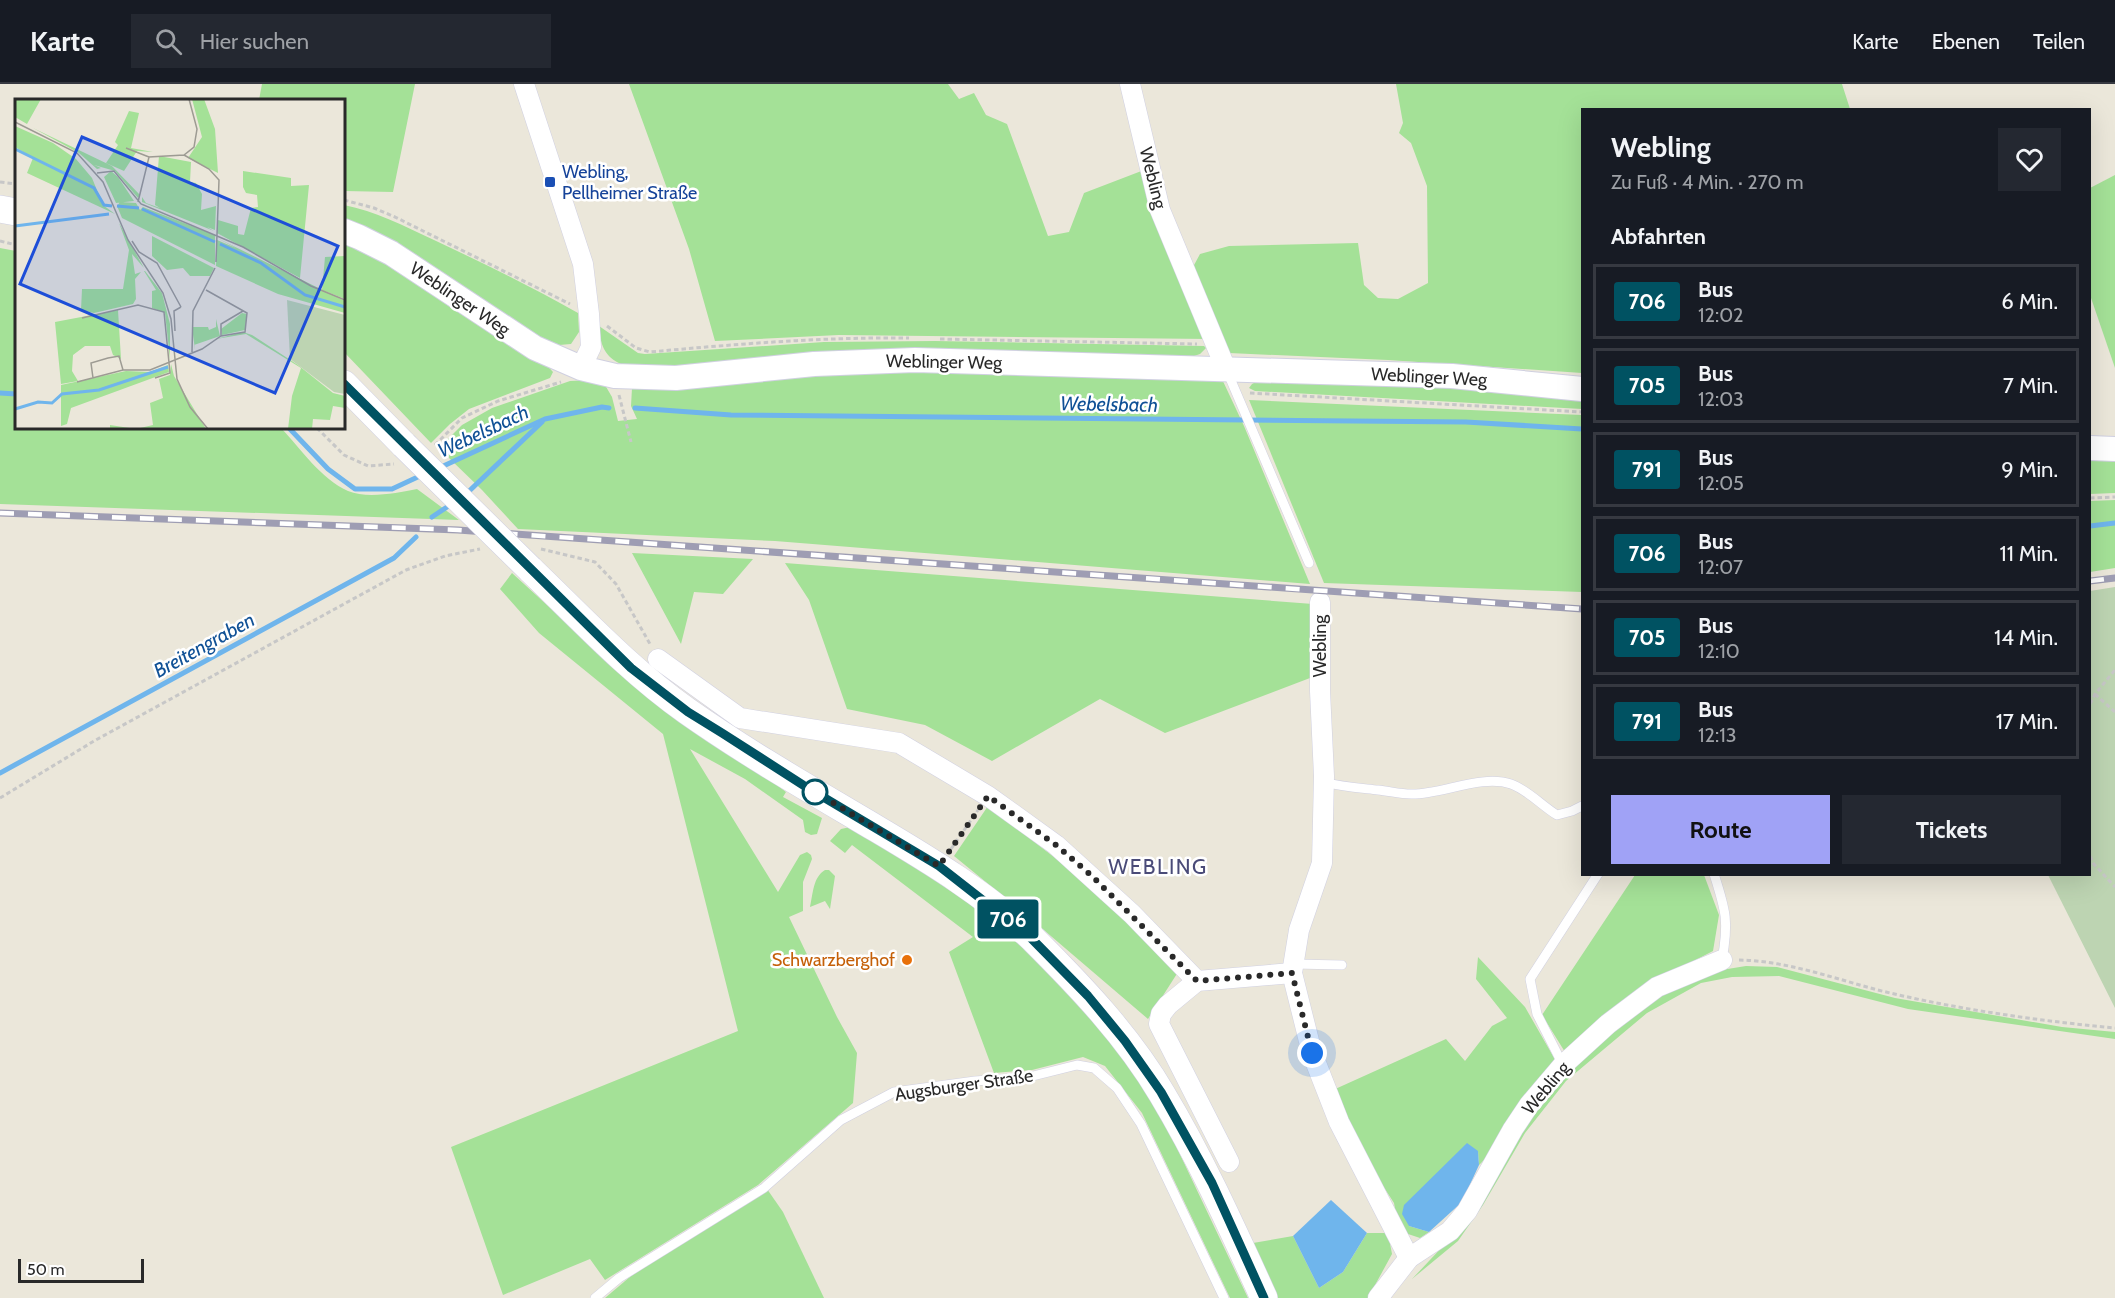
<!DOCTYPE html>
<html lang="de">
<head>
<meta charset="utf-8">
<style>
  body { margin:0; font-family:Cabin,sans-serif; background:#242831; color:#f1f3f6; height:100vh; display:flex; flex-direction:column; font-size:22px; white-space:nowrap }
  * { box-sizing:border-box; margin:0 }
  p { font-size:20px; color:#9ea1a6 }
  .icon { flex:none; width:33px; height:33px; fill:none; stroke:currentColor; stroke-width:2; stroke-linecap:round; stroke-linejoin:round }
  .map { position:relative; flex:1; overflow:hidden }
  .drawer { position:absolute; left:1581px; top:24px; width:510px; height:768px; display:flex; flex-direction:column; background:#171b24; border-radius:0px; box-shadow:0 6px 24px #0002 }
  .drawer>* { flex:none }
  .badge { padding:0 12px; border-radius:4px; font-size:21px; line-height:39px }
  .scale { position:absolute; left:18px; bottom:15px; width:126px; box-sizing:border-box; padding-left:6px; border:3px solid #292929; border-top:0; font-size:16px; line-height:21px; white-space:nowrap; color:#292929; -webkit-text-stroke:4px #fff; paint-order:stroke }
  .you { position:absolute; width:30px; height:30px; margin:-15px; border:4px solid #fff; border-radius:50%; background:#1a73e8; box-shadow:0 0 0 9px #1a73e833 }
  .map>.badge { position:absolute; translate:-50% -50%; box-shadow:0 0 0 3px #fff }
  h2 { padding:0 30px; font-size:22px; line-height:54px }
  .round { display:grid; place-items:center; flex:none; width:63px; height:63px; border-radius:0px; background:#242831 }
  .head { display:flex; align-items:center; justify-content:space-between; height:102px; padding:0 30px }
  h1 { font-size:28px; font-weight:700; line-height:45px }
  .primary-button { display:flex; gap:12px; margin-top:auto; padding:12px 30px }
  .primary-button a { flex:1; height:69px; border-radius:0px; background:#a0a2f6; color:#111; font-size:24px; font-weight:700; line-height:69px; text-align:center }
  .primary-button a+a { background:#242831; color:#f1f3f6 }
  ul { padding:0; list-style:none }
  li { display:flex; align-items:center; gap:18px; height:75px; margin:0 12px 9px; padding:0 18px; border:3px solid #363941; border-radius:0px }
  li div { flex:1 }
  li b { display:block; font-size:22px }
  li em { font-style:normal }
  li .badge { min-width:66px; font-weight:700; text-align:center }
  header { display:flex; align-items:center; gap:36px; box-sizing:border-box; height:84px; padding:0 30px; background:#171b24; border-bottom:2px solid #363941 }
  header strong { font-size:28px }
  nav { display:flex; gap:33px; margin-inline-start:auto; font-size:21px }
  .search { width:420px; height:54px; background:#242831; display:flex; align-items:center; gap:15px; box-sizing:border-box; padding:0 21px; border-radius:0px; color:#9ea1a6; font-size:22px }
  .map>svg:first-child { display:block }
  .green { fill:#a4e197 }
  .cemetery { fill:#bdd4b2 }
  .water { fill:#6fb5ec }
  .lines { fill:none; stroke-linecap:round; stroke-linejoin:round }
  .stream { stroke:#6fb5ec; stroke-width:5 }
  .service-casing { stroke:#d0d0e1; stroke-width:10 }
  .minor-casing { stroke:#d0d0e1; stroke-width:21 }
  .tertiary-casing { stroke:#d0d0e1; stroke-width:26 }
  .secondary-casing { stroke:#d0d0e1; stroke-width:28 }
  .path { stroke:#c7c7c7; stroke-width:3; stroke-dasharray:4.5 3; stroke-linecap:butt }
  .service { stroke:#fff; stroke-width:9 }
  .minor { stroke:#fff; stroke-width:20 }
  .tertiary { stroke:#fff; stroke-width:24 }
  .secondary { stroke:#fff; stroke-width:27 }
  .rail-casing { stroke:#9e9db3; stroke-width:7 }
  .rail { stroke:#fff; stroke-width:4.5; stroke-dasharray:14; stroke-linecap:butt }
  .secondary-bridge-casing { stroke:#d0d0e1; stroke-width:28; stroke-linecap:butt }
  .secondary-bridge { stroke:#fff; stroke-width:27 }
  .line-casing { stroke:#fff; stroke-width:14 }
  .line { stroke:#005262; stroke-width:9 }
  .walk { stroke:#292929; stroke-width:6; stroke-dasharray:0 10.8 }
  .transit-dot { fill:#1a4fb4; stroke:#fff; stroke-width:2 }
  .stop-dot { fill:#fff; stroke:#005262; stroke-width:3 }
  .food-dot { fill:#e8710a; stroke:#fff; stroke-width:2 }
  .labels { text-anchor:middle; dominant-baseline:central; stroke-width:5; stroke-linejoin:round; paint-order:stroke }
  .transit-label { font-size:18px; fill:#164399; stroke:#fff; text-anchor:start }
  .street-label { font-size:18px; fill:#292929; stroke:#fff }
  .food-label { font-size:18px; fill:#c56008; stroke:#fff; text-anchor:end }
  .water-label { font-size:20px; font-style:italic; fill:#105196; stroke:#fff }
  .quarter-label { font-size:21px; letter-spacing:1.5px; fill:#4a4b78; stroke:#fff }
  .inset-river { fill:none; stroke:#6fb5ec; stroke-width:3 }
  .inset-road { fill:none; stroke:#9d9b93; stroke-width:1.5 }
  .view { fill:#1d4ed8; fill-opacity:0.15; stroke:#1d4ed8; stroke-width:3 }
  .inset-edge { fill:none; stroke:#292929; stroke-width:3 }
</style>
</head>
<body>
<header>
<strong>Karte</strong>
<div class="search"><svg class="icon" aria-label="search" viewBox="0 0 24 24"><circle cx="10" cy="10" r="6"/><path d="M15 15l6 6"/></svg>Hier suchen</div>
<nav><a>Karte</a><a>Ebenen</a><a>Teilen</a></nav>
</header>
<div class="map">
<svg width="2115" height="1214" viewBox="0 0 2115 1214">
  <rect width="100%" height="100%" fill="#ebe7da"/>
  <g class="green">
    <polygon points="262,0 415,0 393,108 344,107 344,16 259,16"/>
    <polygon points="629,0 948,0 959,15 974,9 986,31 1007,40 1048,152 1069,148 1084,109 1144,86 1210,255 839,251 715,257 689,165"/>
    <polygon points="1396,0 1842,0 1850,25 1582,26 1582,289 1388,276 1229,269 1193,183 1200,170 1229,162 1358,159 1364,201 1378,214 1398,215 1428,199 1427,102 1411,59 1399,49 1403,39"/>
    <polygon points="2115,91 2115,284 2090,211 2090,104"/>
    <path d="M344,121c31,6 60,21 90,35 49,23 96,46 144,73l1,19 -8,12 -12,1 -29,-11 -186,-113z"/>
    <polygon points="344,157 372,170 543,277 553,288 550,294 469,325 450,340 431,359 344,268"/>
    <path d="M0,164l16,3v177h265c20,21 40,51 67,63 19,8 49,2 69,-2l42,31 -459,-16z"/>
    <path d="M599,242l39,27 7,1 179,-12 111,-1 269,5 2,2 -6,6 -9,3 -526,11c-35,-1 -64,2 -66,-42z"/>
    <polygon points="933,285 1221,293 1244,342 1310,500 775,457 518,445 482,406 449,374 446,357 462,341 492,324 570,297 591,296 605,301 612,313 618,337 637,335 631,322 632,304 809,289"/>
    <polygon points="1262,295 1392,298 1582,312 1582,325 1255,307 1249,304 1252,300"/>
    <polygon points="1249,316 1582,331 1582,508 1324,499"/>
    <polygon points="2090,372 2115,373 2115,409 2090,410"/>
    <polygon points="2115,416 2115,484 2090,488 2090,417"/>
    <polygon points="632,469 753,475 723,510 694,508 681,560"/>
    <polygon points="785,479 1313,520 1310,594 1165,649 1100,615 992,677 925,641 847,625 809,516"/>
    <polygon points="512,489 571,543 786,708 783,713 822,734 817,750 811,751 805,748 803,736 745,695 690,665 778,808 800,771 807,768 811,771 812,775 803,798 803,827 789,833 837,933 857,969 853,1019 758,1101 605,1196 590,1175 503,1211 451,1063 738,947 663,650 539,549 500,505"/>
    <polygon points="988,722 1098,807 1180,885 1148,935 1031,835 954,772"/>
    <polygon points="855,742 1020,854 1083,921 1136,987 1168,1045 1248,1214 1230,1214 1142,1029 1105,982 1083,973 1032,986 994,989 949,868 973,853 852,761 845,769 830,757 841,745"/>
    <path d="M825,786h4l6,6 -5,33 -5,-8 -15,6c3,-13 3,-30 15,-37z"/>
    <polygon points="1635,791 1704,791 1719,831 1713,867 1649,900 1565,968 1542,931"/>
    <polygon points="1478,873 1525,923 1557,979 1493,1067 1479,1081 1478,1067 1409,1142 1429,1148 1420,1154 1408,1150 1397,1136 1394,1119 1365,1074 1333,1006 1446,955 1465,977 1492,942 1507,934 1476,895"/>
    <polygon points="1746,882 1777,883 1895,914 2062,943 2115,948 2115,955 1908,925 1779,892 1732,893 1701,899 1647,929 1566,997 1525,1049 1483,1121 1458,1157 1412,1195 1446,1159 1509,1062 1577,975 1663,911 1709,888"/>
    <polygon points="767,1105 783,1128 824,1214 605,1214 631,1192"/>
    <polygon points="1367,1149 1388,1149 1392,1170 1368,1214 1278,1214 1253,1159 1293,1152 1319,1204 1343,1188"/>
  </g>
  <polygon class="cemetery" points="2115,503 2115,924 2048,791 2090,790 2090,507"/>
  <g class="water">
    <polygon points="1467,1059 1478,1067 1479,1081 1462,1118 1429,1148 1409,1142 1402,1130 1404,1121"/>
    <polygon points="1331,1116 1367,1149 1343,1188 1319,1204 1293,1152"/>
  </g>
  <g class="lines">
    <g class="stream">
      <polyline points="0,309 16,310"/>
      <polyline points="635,324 731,331 1466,338 1582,345"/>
      <polyline points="289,344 328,385 355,405 392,405 422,391"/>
      <polyline points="439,384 545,335 602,323 609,324"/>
      <polyline points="466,410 542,338"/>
      <polyline points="432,433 453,419"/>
      <polyline points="2090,442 2115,439"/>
      <polyline points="0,689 394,474 416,453"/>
    </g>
    <g class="service-casing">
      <g id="service">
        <polyline points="1227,287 1309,479"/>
        <path d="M1324,698c18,5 36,6 54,8 11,1 22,4 33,4 30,1 70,-20 100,-10 17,6 31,22 46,31l15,-4 10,-5"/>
        <path d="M1714,790c12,37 15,48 8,86"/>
        <polyline points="1294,880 1342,881"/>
        <polyline points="1563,981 1537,930 1530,895 1598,790"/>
        <polyline points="595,1214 619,1194 764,1104 841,1036 894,1008 975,997 1029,993 1077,981 1094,984 1117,1004 1141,1040 1224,1214"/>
      </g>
    </g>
    <g class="minor-casing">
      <g id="minor">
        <polyline points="524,0 583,180 589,230 591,263 581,284"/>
        <polyline points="1130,0 1160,126 1226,285"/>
        <polyline points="1320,518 1320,607 1324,692 1322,779 1299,846 1292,889 1312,969 1339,1038 1409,1174"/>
        <polyline points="658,575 740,634 899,659 988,712 1056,761 1132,830 1197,897"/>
        <polyline points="1229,1078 1159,940 1161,930 1168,921 1197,897 1292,889"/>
        <polyline points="1378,1214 1409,1174 1450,1147 1467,1127 1513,1045 1529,1021 1563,981 1608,940 1657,903 1722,876"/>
      </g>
    </g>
    <g class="tertiary-casing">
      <g id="tertiary">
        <polyline points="344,147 359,153 391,169 535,264 581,284 615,292 676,294 814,280 915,276 1452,292 1582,305"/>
        <polyline points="2090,364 2115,365"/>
      </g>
    </g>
    <g class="secondary-casing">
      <g id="secondary">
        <polyline points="0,125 16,128"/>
        <polyline points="344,300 404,361"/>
        <path d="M530,485c51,49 99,101 157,142 61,43 126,80 190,118 54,32 110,66 156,110 47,47 95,97 129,155 39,65 70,134 102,204"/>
      </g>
    </g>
    <g class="path">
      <polyline points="0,98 16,100"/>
      <polyline points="344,116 374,124 395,133 570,220"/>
      <polyline points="0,157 16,161"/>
      <path d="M607,242l29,22 14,4c87,-8 172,-15 259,-14"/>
      <polyline points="940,255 1197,260"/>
      <polyline points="1250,309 1582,328"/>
      <polyline points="619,311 631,358"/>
      <polyline points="317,344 344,371 368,382 394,380"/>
      <polyline points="435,361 462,334 498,317 561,298"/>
      <polyline points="2090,414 2115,413"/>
      <polyline points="541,465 595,478 616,500 650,560"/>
      <polyline points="2095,610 2115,628"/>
      <polyline points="2090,620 2095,610 2115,586"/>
      <polyline points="0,714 94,657 406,486 445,472 480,465"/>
      <polyline points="951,765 978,726"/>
      <polyline points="2090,772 2093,779 2115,803"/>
      <path d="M1739,876c52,1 101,21 151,33 73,17 150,28 225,35"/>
    </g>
    <use href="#service" class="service"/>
    <use href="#minor" class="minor"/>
    <use href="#tertiary" class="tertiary"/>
    <use href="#secondary" class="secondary"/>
    <g class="rail-casing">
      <g id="rail">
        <polyline points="0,429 458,446 1582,525"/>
        <polyline points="2090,497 2115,494"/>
      </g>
    </g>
    <use href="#rail" class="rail"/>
    <g class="secondary-bridge-casing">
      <polyline id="secondary-bridge" points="404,361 530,485"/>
    </g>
    <use href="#secondary-bridge" class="secondary-bridge"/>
  </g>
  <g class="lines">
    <g class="line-casing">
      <polyline id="line" points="344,300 631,584 688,628 722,649 803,701 939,782 1031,854 1088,912 1125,957 1161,1008 1212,1099 1264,1214"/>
    </g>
    <use href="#line" class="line"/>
    <polyline class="walk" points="815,708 939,782 988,712 1056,761 1092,792 1197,897 1292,889 1312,969"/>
  </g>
  <rect class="transit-dot" x="544" y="92" width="12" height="12" rx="3"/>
  <circle class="stop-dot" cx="815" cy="708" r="12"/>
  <circle class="food-dot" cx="907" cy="876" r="6"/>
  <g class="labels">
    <g class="transit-label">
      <text x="562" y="88">Webling,<tspan x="562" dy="21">Pellheimer Straße</tspan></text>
    </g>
    <g class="street-label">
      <text transform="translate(1153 94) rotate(76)">Webling</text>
      <text transform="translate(460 215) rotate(34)">Weblinger Weg</text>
      <text transform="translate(944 278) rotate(1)">Weblinger Weg</text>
      <text transform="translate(1429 293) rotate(3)">Weblinger Weg</text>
      <text transform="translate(1320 562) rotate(-90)">Webling</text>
      <text transform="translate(964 1001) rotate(-8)">Augsburger Straße</text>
      <text transform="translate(1546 1004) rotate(-50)">Webling</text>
    </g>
    <g class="food-label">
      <text x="895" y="876">Schwarzberghof</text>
    </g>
    <g class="water-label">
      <text transform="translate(1109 320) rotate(1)">Webelsbach</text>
      <text transform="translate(483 347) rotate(-25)">Webelsbach</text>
      <text transform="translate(204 561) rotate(-29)">Breitengraben</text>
    </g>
    <g class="quarter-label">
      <text x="1158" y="782">WEBLING</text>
    </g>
  </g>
  <g transform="translate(15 15)">
    <rect width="330" height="330" fill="#ebe7da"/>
    <path d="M0,0h26l-14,25 -12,-7zM177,0h12l11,30 3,44 -30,-15 14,-21zM114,12l10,2 -8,35 22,4 -16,-1 -13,20 -18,-8 12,-18 -3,-3zM0,27l38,17 23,16 16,19 11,27 12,9 -88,-41 6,-15 -18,-11zM18,29l79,38 28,29 -2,3 -23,-27 -21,-6 7,3 -4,1 -18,-16zM144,57l32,6 -1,20 6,1 6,11 -1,16 15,-4 -1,24 -8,-3 7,4 -72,-29v-5l4,6 14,5 -5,-3zM96,72l7,6 16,24 -18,2 -12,-26zM228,72l48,7v8l18,-1 -9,93 -83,-45 1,-13 20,6v8l6,1 7,-27 7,-1 -1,-12 -11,-2 -3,-6zM105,103l16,1 4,7 3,-3 72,28v30l-93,-47 -5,-12zM104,124l25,45 -12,-14 3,20 6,-2 -6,7 1,20 -3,5 -39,9 -13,-3 1,-21h41l6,-39zM137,137l62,32 -4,8h-20l-7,-8 -16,2 -15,-14zM202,139l128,63v12l-67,-19 -62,-28 1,-26 19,8zM330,157v43l-23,-9 3,-33zM129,172h1l17,22 8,31v35l-5,-46 -13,-5v-17l4,-1zM103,211l3,49 -8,-4 -3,-9h-25l-12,9 -1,16 6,10 -17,3 -6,-62zM227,214l5,1 -2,16 -23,5 -1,-6zM201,220l4,17 -26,9 1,5 -3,-23h16l1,3 7,-3zM228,233l9,3 46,30 35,28 12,3v12l-12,-2 -3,14 -17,-1 -1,10h-24l4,-33 9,-28 -55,-34 -30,5zM156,265l3,12 32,53h-96v-4l26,4 17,-4 -3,-22 13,-5 -4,-19 11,-4zM153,266l1,7 -98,36 -4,16 -6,2v-41l65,-14 24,1z" fill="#a4e197"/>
    <path d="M272,201l58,15v79l-11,-2 -44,-33z" fill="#bdd4b2"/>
    <path class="inset-river" d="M0,50l79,39 10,17 8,1M102,107l22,2M127,110l73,33M0,127l94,-12M205,145l41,19 44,32 40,12M0,310l23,-7 14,1 10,-9 37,-4 69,-23"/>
    <path class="inset-road" d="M0,23l62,31 26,29 25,58 35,53 8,26 6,60 13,28 18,22M111,49l23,9M169,56l25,14 10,11 -3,82M82,74l17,-2 27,33 102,43 68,39 34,14M123,103l11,-45 35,-2 10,-8 3,-18 -8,-30M117,142l7,11 18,11 24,44M67,219l56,-13 26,7 6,61 -15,5M160,232l-1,-20 7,-4M206,237v-12l22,-13M177,253l1,-41 22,-43M78,279l-2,-15 17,-5 11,-2 4,14M62,283l46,-12h27l52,-21 19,-13 24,-4 2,-19 -41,-23"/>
    <path class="view" d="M67,38l256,109 -63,147 -255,-109z"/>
    <rect width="330" height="330" class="inset-edge"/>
  </g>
</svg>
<div class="scale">50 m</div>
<div class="you" style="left:1312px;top:969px"></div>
<b class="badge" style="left:1008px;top:835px;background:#005262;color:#fff">706</b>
<section class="drawer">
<div class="head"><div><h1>Webling</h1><p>Zu Fuß · 4 Min. · 270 m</p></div><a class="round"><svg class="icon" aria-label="heart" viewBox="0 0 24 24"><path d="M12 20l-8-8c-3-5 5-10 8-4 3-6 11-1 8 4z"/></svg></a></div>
<h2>Abfahrten</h2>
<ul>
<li><span class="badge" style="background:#005262;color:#fff">706</span><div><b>Bus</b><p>12:02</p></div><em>6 Min.</em></li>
<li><span class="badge" style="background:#005262;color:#fff">705</span><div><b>Bus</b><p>12:03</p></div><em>7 Min.</em></li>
<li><span class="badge" style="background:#005262;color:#fff">791</span><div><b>Bus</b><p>12:05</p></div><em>9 Min.</em></li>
<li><span class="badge" style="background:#005262;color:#fff">706</span><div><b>Bus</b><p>12:07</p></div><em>11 Min.</em></li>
<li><span class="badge" style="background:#005262;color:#fff">705</span><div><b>Bus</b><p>12:10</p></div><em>14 Min.</em></li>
<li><span class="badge" style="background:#005262;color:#fff">791</span><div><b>Bus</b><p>12:13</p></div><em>17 Min.</em></li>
</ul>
<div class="primary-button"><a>Route</a><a>Tickets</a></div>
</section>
</div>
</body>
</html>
